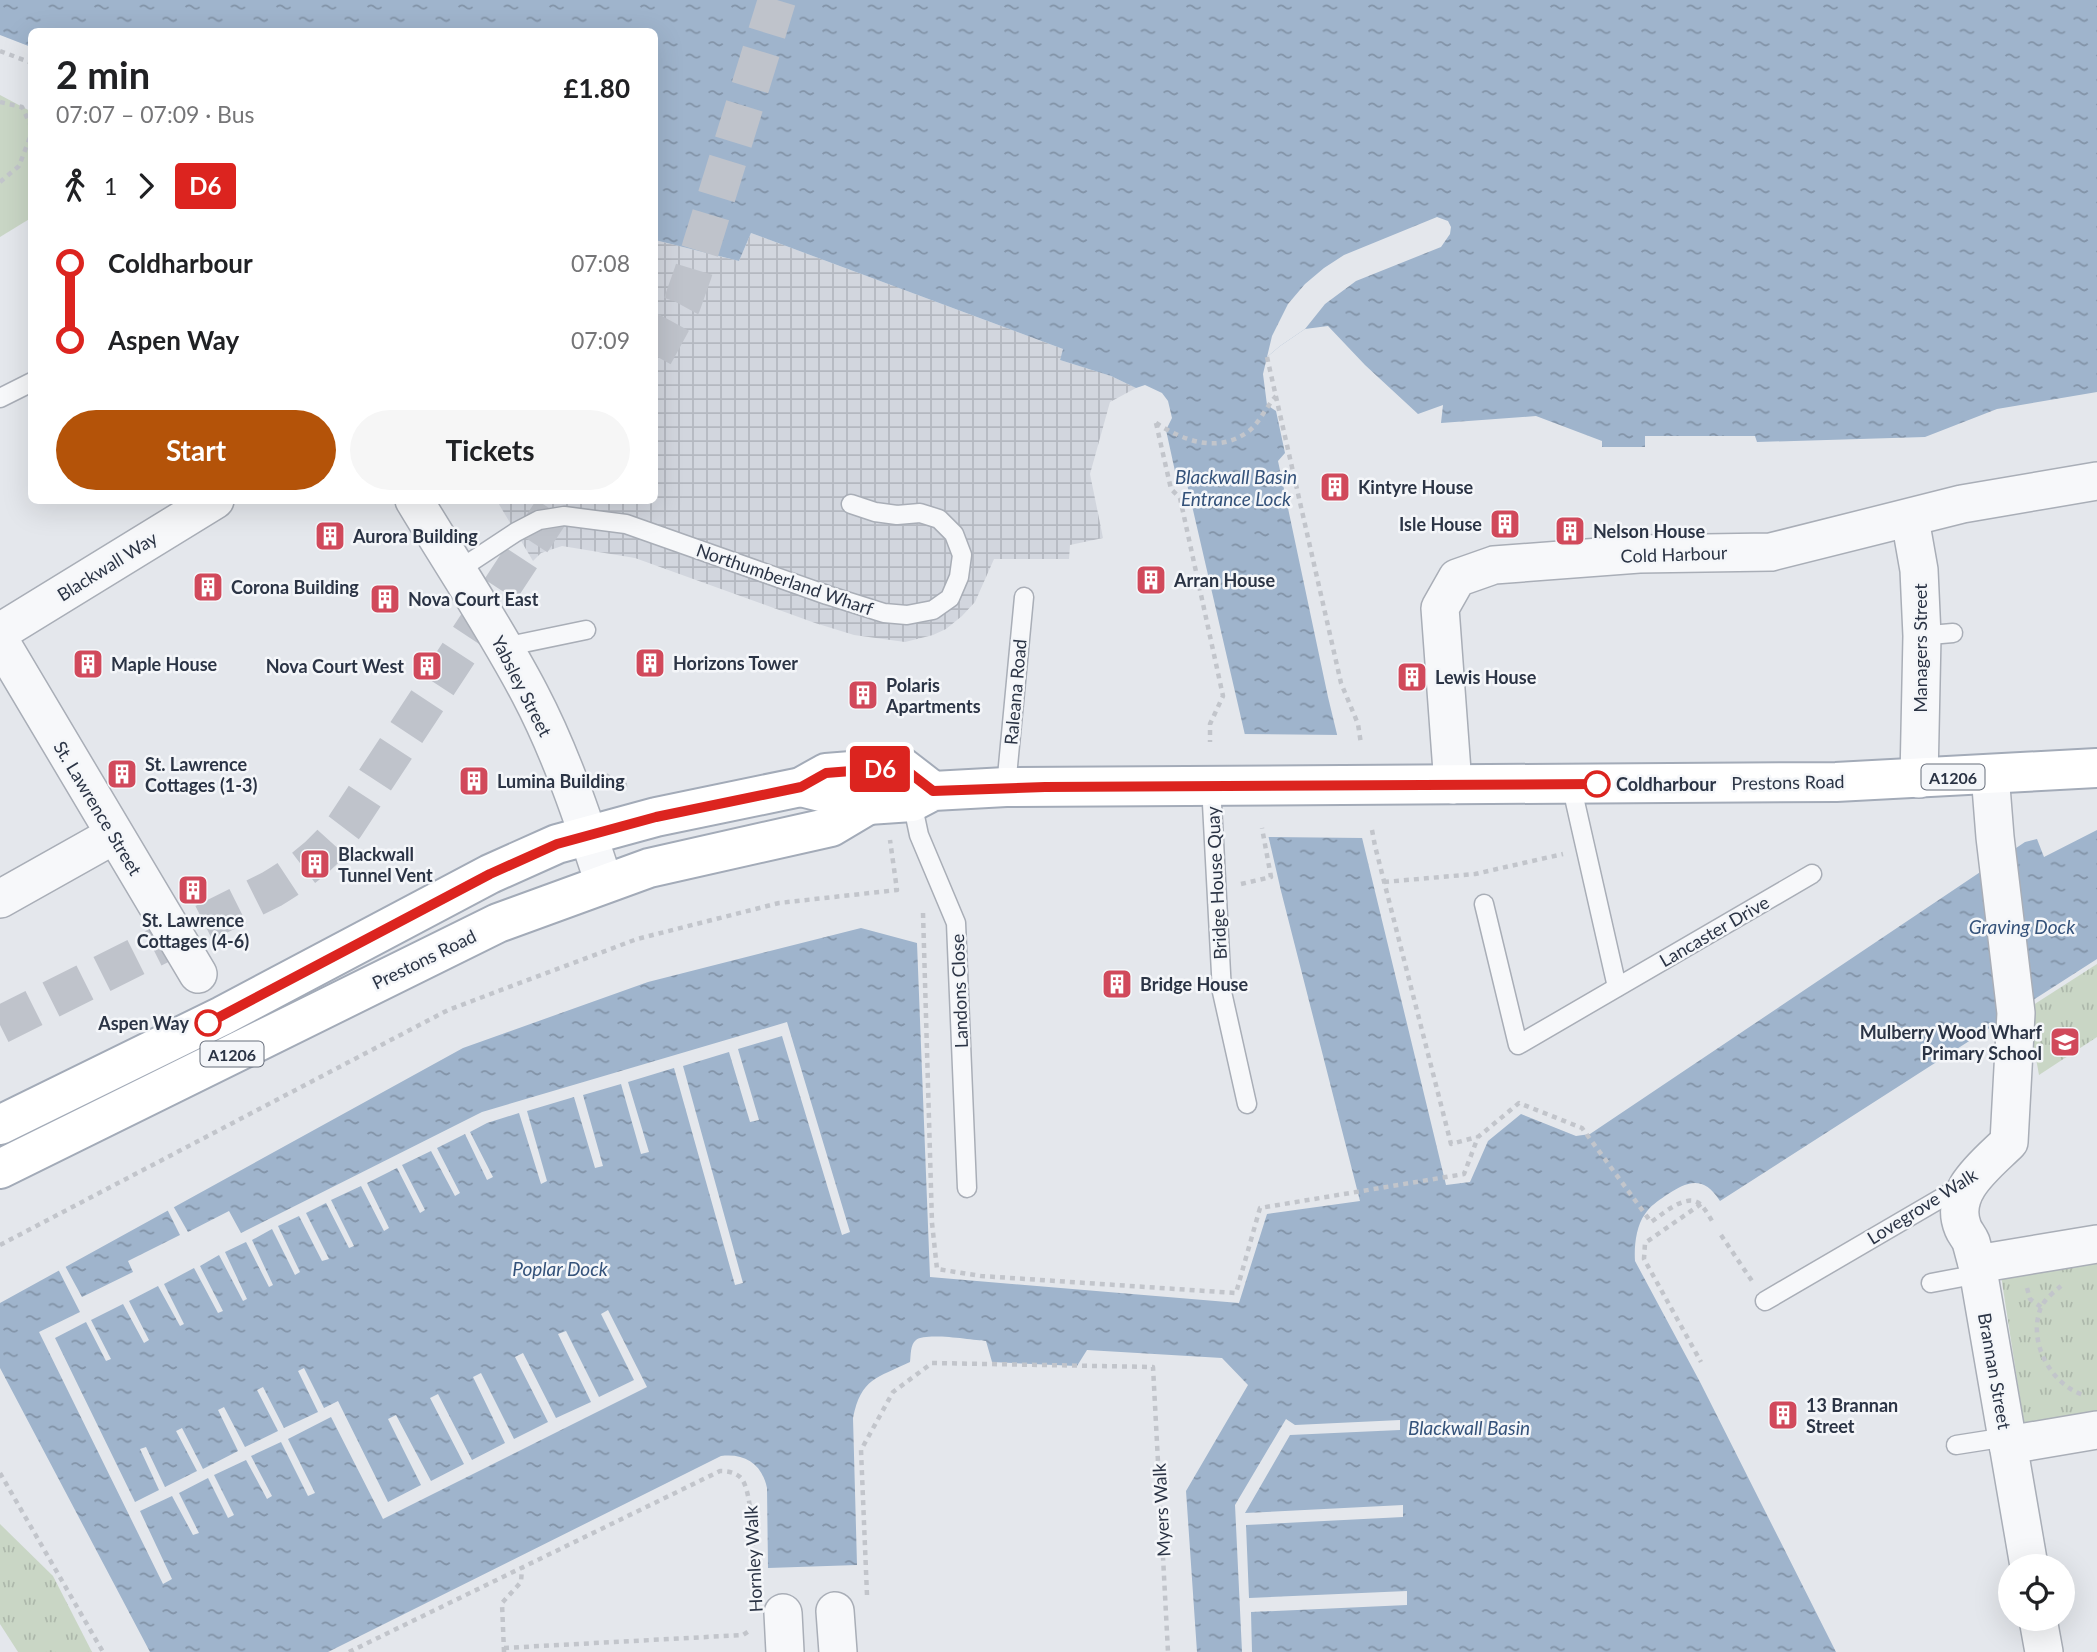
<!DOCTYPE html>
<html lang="en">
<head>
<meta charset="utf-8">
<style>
  body { margin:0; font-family:Lato,sans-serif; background:#f6f6f6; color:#202124; height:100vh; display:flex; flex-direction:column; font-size:26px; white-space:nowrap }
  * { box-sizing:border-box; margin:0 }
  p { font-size:23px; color:#757577 }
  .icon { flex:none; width:38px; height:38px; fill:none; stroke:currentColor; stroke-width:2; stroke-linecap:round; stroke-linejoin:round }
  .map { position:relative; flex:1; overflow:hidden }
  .details { position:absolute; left:28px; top:28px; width:630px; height:476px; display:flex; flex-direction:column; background:#fff; border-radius:10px; box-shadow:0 7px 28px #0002 }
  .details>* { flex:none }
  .badge { padding:0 14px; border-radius:5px; font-size:24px; line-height:46px }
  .tools { position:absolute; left:1998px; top:1554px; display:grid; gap:14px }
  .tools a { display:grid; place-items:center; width:77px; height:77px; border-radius:50%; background:#fff; box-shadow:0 7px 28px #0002; font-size:35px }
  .map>.badge { position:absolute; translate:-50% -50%; box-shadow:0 0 0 4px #fff }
  .legs { display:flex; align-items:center; gap:10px; height:77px; padding:0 28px; font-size:23px }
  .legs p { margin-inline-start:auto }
  .summary { display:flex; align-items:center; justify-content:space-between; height:119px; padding:0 28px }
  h1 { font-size:38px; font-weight:700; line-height:52px }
  .primary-button { display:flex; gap:14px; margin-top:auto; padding:14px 28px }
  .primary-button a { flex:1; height:80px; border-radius:42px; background:#b45309; color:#fff; font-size:28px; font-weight:700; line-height:80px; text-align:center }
  .primary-button a+a { background:#f6f6f6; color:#202124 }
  ul { padding:0 28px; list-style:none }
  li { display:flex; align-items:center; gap:24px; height:77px; font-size:26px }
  li i { display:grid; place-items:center; width:10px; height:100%; margin:0 9px; background:currentColor }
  li i::after { content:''; width:18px; height:18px; margin:-9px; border:5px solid; border-radius:50%; background:#fff }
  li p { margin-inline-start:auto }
  li:first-child i { background:linear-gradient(#0000 50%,currentColor 0) }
  li:last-child i { background:linear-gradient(currentColor 50%,#0000 0) }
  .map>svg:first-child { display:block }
  .industrial { fill:url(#industrial-grid) }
  .green { fill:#c9d6c5 }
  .park { fill:url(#park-tufts) }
  .water { fill:url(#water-ripples) }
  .pier { fill:#e4e7ec }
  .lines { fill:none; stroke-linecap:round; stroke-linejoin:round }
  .highway-tunnel { stroke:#bfc3cb; stroke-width:38; stroke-dasharray:38 19; stroke-linecap:butt }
  .lane-casing { stroke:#a9aeb7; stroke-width:21 }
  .street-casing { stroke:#a9aeb7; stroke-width:40 }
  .primary-casing { stroke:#a3abb8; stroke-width:42 }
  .path { stroke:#c2c5cb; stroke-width:4.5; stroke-dasharray:5 5; stroke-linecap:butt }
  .lane { stroke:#f7f8fa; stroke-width:18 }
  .street { stroke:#f7f8fa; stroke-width:37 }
  .primary { stroke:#fff; stroke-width:38 }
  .line-1-casing { stroke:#fff; stroke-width:16 }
  .line-1 { stroke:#dc241f; stroke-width:10 }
  .stop-1-dot { fill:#fff; stroke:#dc241f; stroke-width:3.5 }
  .labels { text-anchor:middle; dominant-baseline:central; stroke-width:5; stroke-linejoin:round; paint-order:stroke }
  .shield { fill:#f4f6f9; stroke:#676e7b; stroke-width:2 }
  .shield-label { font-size:16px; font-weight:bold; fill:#2b3445 }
  .poi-label { font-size:18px; font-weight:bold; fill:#2b3445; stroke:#f4f6f9; text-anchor:start }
  .street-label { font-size:18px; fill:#2b3445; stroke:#f4f6f9 }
  .stop-label { font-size:18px; font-weight:bold; fill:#2b3445; stroke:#f4f6f9; text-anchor:start }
  .water-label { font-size:19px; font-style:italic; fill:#34527a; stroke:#f4f6f9 }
</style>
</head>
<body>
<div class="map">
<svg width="2097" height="1652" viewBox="0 0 2097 1652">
  <defs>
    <pattern id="industrial-grid" width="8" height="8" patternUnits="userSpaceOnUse" patternTransform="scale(1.75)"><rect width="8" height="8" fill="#d2d6de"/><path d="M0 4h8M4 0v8" fill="none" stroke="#b4b8c0"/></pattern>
    <pattern id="park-tufts" width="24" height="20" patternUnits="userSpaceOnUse" patternTransform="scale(1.75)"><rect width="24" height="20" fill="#c9d6c5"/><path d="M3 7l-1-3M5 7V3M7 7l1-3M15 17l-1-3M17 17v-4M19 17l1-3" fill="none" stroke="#adb8ab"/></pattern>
    <pattern id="water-ripples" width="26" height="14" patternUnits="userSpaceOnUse" patternTransform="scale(1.75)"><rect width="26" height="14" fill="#9fb4cc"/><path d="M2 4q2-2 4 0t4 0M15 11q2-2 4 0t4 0" fill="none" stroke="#8293a7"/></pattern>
  </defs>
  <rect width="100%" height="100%" fill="#e4e7ec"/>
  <polygon class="industrial" points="751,233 1063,349 1060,360 1111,376 1136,388 1110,402 1090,474 1103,538 1070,545 1069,559 994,559 975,602 962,616 946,629 933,635 905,642 854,635 815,623 635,558 562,546 541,553 533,561 497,501 654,500 655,240 739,261"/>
  <polygon class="green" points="0,95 32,112 31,218 0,237"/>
  <g class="park">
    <polygon points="2097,964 2097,1037 2039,1075 2027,1009"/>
    <polygon points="2097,1253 2097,1419 2025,1431 2000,1269"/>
    <polygon points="0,1524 53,1576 92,1652 18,1652 0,1624"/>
  </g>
  <path class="water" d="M0,0h2097v392l-100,17 -72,28 -168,5 -2,-6h-110v11h-43v-6l-66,-25 -95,7 2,-18 -25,9 -53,-49 -37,-39 -23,3 -25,17 -13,11 -4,17 4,31 9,6 9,42 -7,8 50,236 118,488 24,-3 18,-41 33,-27 55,22 14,-2 435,-292 12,-3 7,18 53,-27v129l-377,242c-17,-26 -32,-20 -55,-5 -7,5 -15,10 -20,18 -9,12 -11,33 -10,47l65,121 136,270h-639l-11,-161 62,-106 -26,-27 -135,-8 -10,16 -85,-4 -6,-21c-14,-1 -60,-9 -70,-1 -6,5 -5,15 -6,22 -33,16 -49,16 -57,56l4,147 -89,3 -1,-80c-5,-24 -22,-35 -46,-32l-393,196h-178l-150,-284v-65l463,-255 185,-66 213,-54 56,15 13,334 309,26 28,-89 93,-13 -79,-310 -94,-407 -9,1 -12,-55 6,-12 -4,-17 -6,-8 -17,-8 -9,3 -25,-12 -51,-16 3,-11 -312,-116 -12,28 -84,-21 -1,-208h-622l-1,15 -31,-12z"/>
  <g class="pier">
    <polygon points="1437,217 1448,221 1451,227 1450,234 1441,247 1356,281 1325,304 1305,329 1280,346 1267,357 1272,336 1288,304 1305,284 1324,268 1344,255"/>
    <polygon points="1241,734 1341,735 1359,810 1363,838 1268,837 1257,804"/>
    <polygon points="787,1022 850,1232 842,1235 782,1036 738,1049 759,1120 750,1122 729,1052 683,1066 743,1283 735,1285 674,1068 628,1082 649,1152 641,1154 621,1084 583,1095 603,1166 595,1168 574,1097 527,1111 547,1181 541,1184 519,1113 487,1123 470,1132 493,1177 487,1180 465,1134 437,1148 460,1193 455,1196 431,1151 402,1165 425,1210 420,1213 397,1168 367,1183 389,1228 384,1231 361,1186 331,1200 354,1246 349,1248 326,1203 306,1213 329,1259 322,1261 299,1216 278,1226 300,1272 295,1275 272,1229 252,1240 273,1285 269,1287 246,1242 225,1252 247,1299 243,1301 219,1255 200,1266 223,1311 218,1313 194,1268 164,1284 184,1324 180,1326 158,1286 129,1301 149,1340 144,1343 123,1304 91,1320 111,1359 106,1361 86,1322 55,1338 135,1502 159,1490 140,1449 146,1447 165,1487 197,1471 176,1431 182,1428 203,1469 238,1451 218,1410 224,1407 245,1447 278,1431 257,1390 263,1387 284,1428 318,1412 298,1371 304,1368 324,1408 338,1401 388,1502 421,1485 388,1419 396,1415 431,1481 464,1464 430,1398 438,1394 472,1460 505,1443 473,1377 481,1373 514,1439 548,1422 515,1357 523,1353 556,1418 591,1402 558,1334 566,1331 599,1397 634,1380 601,1314 608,1310 647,1387 383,1519 331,1417 288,1439 315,1493 308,1496 281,1442 251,1456 272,1496 267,1499 246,1460 214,1475 234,1515 228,1518 208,1478 179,1493 199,1533 193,1535 172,1496 140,1511 172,1579 163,1584 39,1332 80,1312 57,1267 64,1264 82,1297 133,1272 128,1261 180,1235 166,1207 172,1204 188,1232 229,1211 241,1233 482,1112"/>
    <polygon points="1286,1419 1295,1425 1400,1420 1400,1430 1290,1435 1245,1513 1403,1505 1403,1517 1246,1525 1249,1598 1407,1591 1407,1605 1251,1612 1252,1652 1242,1652 1235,1505"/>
  </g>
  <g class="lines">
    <g class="highway-tunnel">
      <polyline points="654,355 682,304 693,273 777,0"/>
      <path d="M0,1025l272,-136c31,-19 51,-34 73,-63l214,-326"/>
    </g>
    <g class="lane-casing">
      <g id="lane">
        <polyline points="0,398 32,382"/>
        <polyline points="457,571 516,532 539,520 564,516 626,524 827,595 884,613 907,615 933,610 950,598 959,577 962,555 954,534 939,519 920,513 897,515 875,512 851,504"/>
        <polyline points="1918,636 1953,633"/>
        <polyline points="504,647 586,630"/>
        <polyline points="1571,784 1617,987"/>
        <polyline points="1211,785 1222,992 1247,1104"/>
        <polyline points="1006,787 1024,597"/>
        <polyline points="912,802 919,835 956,923 967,1188"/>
        <polyline points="1484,904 1518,1045 1812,874"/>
        <polyline points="1931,1283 1979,1274"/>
        <polyline points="1765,1301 1962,1186"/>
        <polyline points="1956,1445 2007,1437"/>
      </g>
    </g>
    <g class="street-casing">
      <g id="street">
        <path d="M414,500c39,65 81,127 116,194 31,59 53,125 74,189"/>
        <polyline points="1910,519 1919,570 1922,636 1919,779"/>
        <polyline points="0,632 215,500"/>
        <polyline points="0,641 198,974"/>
        <path d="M1990,774l5,63 21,176 -7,129c-22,22 -61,50 -46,86 2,5 6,9 8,14 2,7 4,15 6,22l52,302"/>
        <polyline points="1453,785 1440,608 1457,578 1494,565 1639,554 1771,552 1962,504 2097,481"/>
        <polyline points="0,899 114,835"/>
        <polyline points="1977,1264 2097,1244"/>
        <polyline points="2008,1445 2097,1430"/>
        <polyline points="835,1611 838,1652"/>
        <polyline points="783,1613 785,1652"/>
        <polyline points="2038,1619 2044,1652"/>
      </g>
    </g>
    <g class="primary-casing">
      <g id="primary">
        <polyline points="801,787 825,793 836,793 868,805 912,802 933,791 1006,787 1836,782 2097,768"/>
        <polyline points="0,1125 222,1016 490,874 557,844 656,817 801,787 826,773 902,767 933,791"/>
        <polyline points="0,1169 498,923 649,868 831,827 868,805"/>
      </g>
    </g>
    <g class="path">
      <polyline points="0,51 32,63"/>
      <polyline points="0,102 22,107 32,128"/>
      <polyline points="0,182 19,166 32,132"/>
      <polyline points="1267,357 1341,683 1358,724 1361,744"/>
      <polyline points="1156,423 1171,489 1180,498 1223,696 1210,724 1210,742"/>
      <path d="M1156,423c28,18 62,31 93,8 11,-9 17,-24 27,-35"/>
      <polyline points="606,775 620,786 628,785"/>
      <polyline points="1372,830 1375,846 1451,1144 1477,1137"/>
      <polyline points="1384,882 1475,874 1563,854"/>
      <polyline points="1241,884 1271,877 1262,828"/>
      <path d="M923,913l9,310 5,46 44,7 255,17 24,-85 204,-34 14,-37 41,-34 63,25 69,94c12,-8 37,-31 50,-17 5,5 9,13 13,19"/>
      <polyline points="1701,1204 1645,1243 1644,1259 1701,1362"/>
      <polyline points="1721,1235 1752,1281"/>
      <polyline points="0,1245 448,1010 637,939 779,903 897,890 890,840"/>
      <path d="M2061,1286c-7,6 -18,14 -21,24 -12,34 12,76 46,86"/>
      <polyline points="2027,1288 2030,1299 2041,1307"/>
      <polyline points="0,1473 103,1652"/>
      <polyline points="867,1595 861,1450 893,1392 932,1363 1153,1367 1168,1652"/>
      <polyline points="504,1648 743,1635 749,1631"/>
      <path d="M349,1652l371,-181c7,0 14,1 20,6 15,13 13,95 14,118"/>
      <polyline points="504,1652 502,1603 521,1582 522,1568"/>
    </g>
    <use href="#lane" class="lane"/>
    <use href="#street" class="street"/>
    <use href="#primary" class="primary"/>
  </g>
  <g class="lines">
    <g class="line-1-casing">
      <polyline id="line-1" points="208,1023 490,874 557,844 656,817 801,787 826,773 902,767 933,791 1045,787 1597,784"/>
    </g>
    <use href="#line-1" class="line-1"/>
  </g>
  <defs>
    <g id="building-square" transform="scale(1.575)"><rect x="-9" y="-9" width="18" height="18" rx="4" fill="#d1495b" stroke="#f4f6f9"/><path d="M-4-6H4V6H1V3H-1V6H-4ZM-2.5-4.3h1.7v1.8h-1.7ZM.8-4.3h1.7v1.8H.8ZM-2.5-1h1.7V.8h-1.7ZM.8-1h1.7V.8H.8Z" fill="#fff"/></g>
    <g id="school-square" transform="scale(1.575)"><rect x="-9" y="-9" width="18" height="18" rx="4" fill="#d1495b" stroke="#f4f6f9"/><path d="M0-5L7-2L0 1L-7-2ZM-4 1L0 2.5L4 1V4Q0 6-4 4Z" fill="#fff"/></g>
  </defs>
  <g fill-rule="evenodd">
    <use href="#building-square" x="1335" y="487"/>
    <use href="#building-square" x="1505" y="524"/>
    <use href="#building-square" x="1570" y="531"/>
    <use href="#building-square" x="330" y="536"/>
    <use href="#building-square" x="1151" y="580"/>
    <use href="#building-square" x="208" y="587"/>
    <use href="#building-square" x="385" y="599"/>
    <use href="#building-square" x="650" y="663"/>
    <use href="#building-square" x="88" y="664"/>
    <use href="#building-square" x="427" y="666"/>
    <use href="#building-square" x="1412" y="677"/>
    <use href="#building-square" x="863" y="695"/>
    <use href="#building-square" x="122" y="774"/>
    <use href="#building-square" x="474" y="781"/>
    <use href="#building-square" x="315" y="864"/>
    <use href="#building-square" x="193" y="890"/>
    <use href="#building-square" x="1117" y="984"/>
    <use href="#school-square" x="2065" y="1042"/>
    <use href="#building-square" x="1783" y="1415"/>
  </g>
  <g class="stop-1-dot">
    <circle cx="1597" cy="784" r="12"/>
    <circle cx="208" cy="1023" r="12"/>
  </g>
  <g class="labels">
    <g class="shield">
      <rect x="1921.5" y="764.5" width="63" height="25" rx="5"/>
      <rect x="200.5" y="1041.5" width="63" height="25" rx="5"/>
    </g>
    <g class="shield-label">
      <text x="1953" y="777">A1206</text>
      <text x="232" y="1054">A1206</text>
    </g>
    <g class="poi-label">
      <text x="1358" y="487">Kintyre House</text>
      <text x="1482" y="524" text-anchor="end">Isle House</text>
      <text x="1593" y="531">Nelson House</text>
      <text x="353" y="536">Aurora Building</text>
      <text x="1174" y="580">Arran House</text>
      <text x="231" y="587">Corona Building</text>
      <text x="408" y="599">Nova Court East</text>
      <text x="673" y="663">Horizons Tower</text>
      <text x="111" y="664">Maple House</text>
      <text x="404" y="666" text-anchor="end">Nova Court West</text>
      <text x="1435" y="677">Lewis House</text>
      <text x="886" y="685">Polaris<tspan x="886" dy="21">Apartments</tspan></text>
      <text x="145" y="764">St. Lawrence<tspan x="145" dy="21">Cottages (1-3)</tspan></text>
      <text x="497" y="781">Lumina Building</text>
      <text x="338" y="854">Blackwall<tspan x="338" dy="21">Tunnel Vent</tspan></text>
      <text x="193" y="920" text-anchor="middle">St. Lawrence<tspan x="193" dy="21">Cottages (4-6)</tspan></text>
      <text x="1140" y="984">Bridge House</text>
      <text x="2042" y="1032" text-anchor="end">Mulberry Wood Wharf<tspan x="2042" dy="21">Primary School</tspan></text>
      <text x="1806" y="1405">13 Brannan<tspan x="1806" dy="21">Street</tspan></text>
    </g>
    <g class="street-label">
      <text transform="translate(1674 554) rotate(-2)">Cold Harbour</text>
      <text transform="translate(107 566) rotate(-32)">Blackwall Way</text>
      <text transform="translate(785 579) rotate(19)">Northumberland Wharf</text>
      <text transform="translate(1920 648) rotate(-90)">Managers Street</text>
      <text transform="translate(522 686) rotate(63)">Yabsley Street</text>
      <text transform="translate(1015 692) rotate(-85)">Raleana Road</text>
      <text transform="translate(1788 782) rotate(-1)">Prestons Road</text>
      <text transform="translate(98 808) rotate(59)">St. Lawrence Street</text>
      <text transform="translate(1216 883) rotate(-93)">Bridge House Quay</text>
      <text transform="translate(1714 931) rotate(-30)">Lancaster Drive</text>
      <text transform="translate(424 959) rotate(-26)">Prestons Road</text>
      <text transform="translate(959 991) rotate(-92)">Landons Close</text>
      <text transform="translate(1922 1206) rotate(-32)">Lovegrove Walk</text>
      <text transform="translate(1995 1371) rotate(80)">Brannan Street</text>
      <text transform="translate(1161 1510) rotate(-93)">Myers Walk</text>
      <text transform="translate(753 1559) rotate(-93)">Hornley Walk</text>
    </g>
    <g class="stop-label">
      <text x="1616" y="784">Coldharbour</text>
      <text x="189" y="1023" text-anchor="end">Aspen Way</text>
    </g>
    <g class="water-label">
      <text x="1236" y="476">Blackwall Basin<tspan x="1236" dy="22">Entrance Lock</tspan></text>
      <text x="2022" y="926">Graving Dock</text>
      <text x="560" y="1268">Poplar Dock</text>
      <text x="1469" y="1427">Blackwall Basin</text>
    </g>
  </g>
</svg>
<div class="tools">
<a><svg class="icon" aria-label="locate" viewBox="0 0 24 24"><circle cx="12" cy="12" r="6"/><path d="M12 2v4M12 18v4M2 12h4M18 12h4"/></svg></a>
</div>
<b class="badge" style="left:880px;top:769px;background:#dc241f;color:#fff">D6</b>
<section class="details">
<div class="summary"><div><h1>2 min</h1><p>07:07 – 07:09 · Bus</p></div><b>£1.80</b></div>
<div class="legs"><svg class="icon" aria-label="walk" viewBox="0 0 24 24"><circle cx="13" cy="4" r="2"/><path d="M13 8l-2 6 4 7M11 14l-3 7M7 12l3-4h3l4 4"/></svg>1<svg class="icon" aria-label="forward" viewBox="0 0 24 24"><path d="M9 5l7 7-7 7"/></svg><b class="badge" style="background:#dc241f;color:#fff">D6</b></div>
<ul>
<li><i style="color:#dc241f"></i><b>Coldharbour</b><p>07:08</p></li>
<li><i style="color:#dc241f"></i><b>Aspen Way</b><p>07:09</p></li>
</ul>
<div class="primary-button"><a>Start</a><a>Tickets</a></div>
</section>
</div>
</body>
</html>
